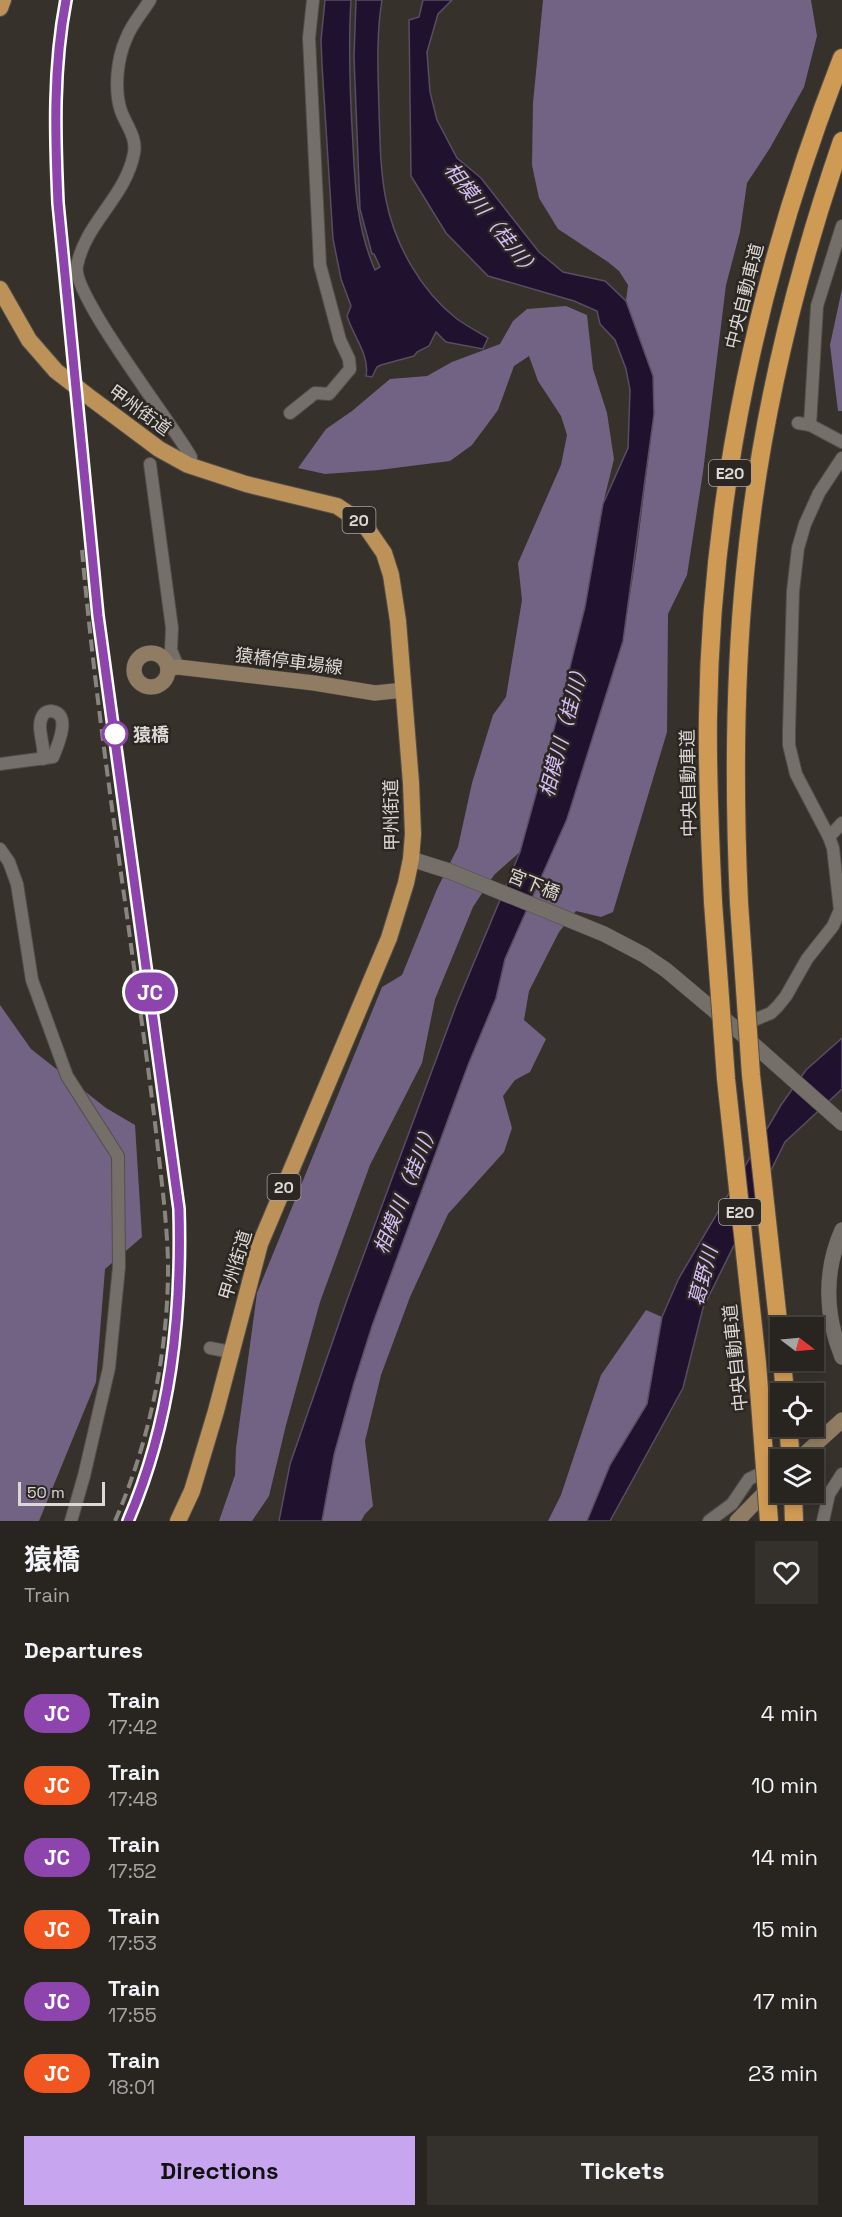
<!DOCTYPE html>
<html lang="en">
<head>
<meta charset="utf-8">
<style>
  body { margin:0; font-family:"Space Grotesk","Noto Sans JP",sans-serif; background:#34312d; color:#f1f3f6; height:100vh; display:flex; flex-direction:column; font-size:22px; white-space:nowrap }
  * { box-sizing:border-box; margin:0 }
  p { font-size:20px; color:#a5a5a5 }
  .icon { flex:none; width:33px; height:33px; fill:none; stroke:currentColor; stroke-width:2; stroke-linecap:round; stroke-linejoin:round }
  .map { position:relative; height:1521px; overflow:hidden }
  .panel { display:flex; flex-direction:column; background:#282520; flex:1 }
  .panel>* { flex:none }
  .badge { padding:0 12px; border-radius:20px; font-size:21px; line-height:39px }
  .needle { width:39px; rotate:106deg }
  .controls { position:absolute; left:770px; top:1317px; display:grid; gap:12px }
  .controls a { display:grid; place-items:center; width:54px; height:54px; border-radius:0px; background:#282520; box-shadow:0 3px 9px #0003,0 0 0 2px #44423e; font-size:30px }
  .scale { position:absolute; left:18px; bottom:15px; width:87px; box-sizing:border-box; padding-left:6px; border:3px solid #dbd8d5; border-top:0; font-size:16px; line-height:21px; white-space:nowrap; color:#dbd8d5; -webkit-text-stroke:4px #2c2722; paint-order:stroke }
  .map>.badge { position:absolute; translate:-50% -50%; box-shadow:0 0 0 3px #fff }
  h2 { padding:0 24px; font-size:22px; line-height:54px }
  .round { display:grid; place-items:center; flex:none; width:63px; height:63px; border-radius:0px; background:#34312d }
  .headline { display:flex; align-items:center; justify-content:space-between; height:102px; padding:0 24px }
  h1 { font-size:28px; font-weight:700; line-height:45px }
  .cta { display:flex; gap:12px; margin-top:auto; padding:12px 24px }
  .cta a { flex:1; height:69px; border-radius:0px; background:#c7a6ef; color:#111; font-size:24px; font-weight:700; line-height:69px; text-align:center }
  .cta a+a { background:#34312d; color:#f1f3f6 }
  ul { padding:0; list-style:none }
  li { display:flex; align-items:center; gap:18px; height:72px; padding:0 24px }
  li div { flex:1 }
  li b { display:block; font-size:22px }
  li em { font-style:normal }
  li .badge { min-width:66px; font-weight:700; text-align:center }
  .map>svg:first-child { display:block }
  .forest { fill:#726385 }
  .water { fill:#20122f; stroke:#584d61; stroke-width:1.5 }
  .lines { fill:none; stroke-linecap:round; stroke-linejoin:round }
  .minor-casing { stroke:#524e4a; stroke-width:14 }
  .tertiary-casing { stroke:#524e4a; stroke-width:16 }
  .secondary-casing { stroke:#524e4a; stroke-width:16 }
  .trunk-casing { stroke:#524e4a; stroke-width:18 }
  .motorway-casing { stroke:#524e4a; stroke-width:20 }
  .minor { stroke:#756f69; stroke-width:12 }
  .tertiary { stroke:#756f69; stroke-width:15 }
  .secondary { stroke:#907c63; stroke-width:15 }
  .trunk { stroke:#bd9258; stroke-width:16 }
  .motorway { stroke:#cf9a54; stroke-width:18 }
  .rail { stroke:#88847f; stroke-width:4; stroke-dasharray:12 6; stroke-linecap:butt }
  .trunk-bridge-casing { stroke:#524e4a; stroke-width:18; stroke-linecap:butt }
  .motorway-bridge-casing { stroke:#524e4a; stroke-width:20; stroke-linecap:butt }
  .trunk-bridge { stroke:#bd9258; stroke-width:16 }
  .motorway-bridge { stroke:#cf9a54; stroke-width:18 }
  .line-casing { stroke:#fff; stroke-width:14 }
  .line { stroke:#8e44ad; stroke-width:9 }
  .stop-dot { fill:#fff; stroke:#8e44ad; stroke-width:3 }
  .labels { text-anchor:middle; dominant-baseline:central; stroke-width:5; stroke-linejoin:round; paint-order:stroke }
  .shield { fill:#2c2722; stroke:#a6a39f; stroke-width:1.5 }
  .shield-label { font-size:16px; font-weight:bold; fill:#dbd8d5 }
  .street-label { font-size:18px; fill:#dbd8d5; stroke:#2c2722 }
  .stop-label { font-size:18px; font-weight:bold; fill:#dbd8d5; stroke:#2c2722; text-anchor:start }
  .water-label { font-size:20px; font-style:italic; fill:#d7bdf9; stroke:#2c2722 }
</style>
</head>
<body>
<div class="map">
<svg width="842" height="1521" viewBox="0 0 842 1521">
  <rect width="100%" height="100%" fill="#36312b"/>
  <g class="forest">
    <polygon points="543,0 811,0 817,36 804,87 770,148 747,183 740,232 726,285 703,472 687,575 668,614 667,732 613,912 601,917 576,911 559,932 529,991 524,1020 546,1039 530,1072 515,1080 503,1096 512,1128 504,1152 448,1214 410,1297 381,1375 365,1441 373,1506 365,1514 361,1521 322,1521 334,1455 354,1383 372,1326 468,1065 496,998 505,959 567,819 623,641 637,549 654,414 653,376 626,301 628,285 619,271 608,262 558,229 539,198 532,165 533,103"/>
    <polygon points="842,289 842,411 838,411 830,345"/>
    <polygon points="566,306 587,315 593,369 607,413 614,459 603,504 585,607 560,707 520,852 494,875 473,907 435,999 422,1063 370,1165 320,1302 286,1425 269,1496 252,1521 219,1521 235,1475 236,1448 257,1293 382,987 402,975 437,889 458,847 472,783 493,715 506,697 522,600 518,563 561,465 567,435 561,416 538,381 529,356 514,366 498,410 472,445 450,461 379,470 325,474 298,468 326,429 352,411 390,379 427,376 452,362 500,344 513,321 527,309"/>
    <polygon points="0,1005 31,1049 106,1108 135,1125 142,1237 105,1269 96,1382 39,1521 0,1521"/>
    <polygon points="646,1310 662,1317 647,1404 610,1465 587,1521 548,1521 561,1495 601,1375"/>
  </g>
  <g class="water">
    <path d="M325,0h26c-3,48 -1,96 2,144 2,44 4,85 22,126l5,-3 -6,-13h-2l-12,-45 -6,-152 2,-57h26c-6,36 -4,72 -3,109 1,30 1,61 7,91 9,45 35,91 71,119 10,7 21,13 31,19l-5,11 -37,-7 -10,-10 -7,14 -12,6 -3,4 -33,9 -4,2 -5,10 -6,-1c4,-21 -13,-40 -19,-60l4,-10 -10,-27 -8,-40 -11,-174 -1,-25z"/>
    <polygon points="423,0 452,0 438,14 427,52 430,92 437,120 457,158 481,178 539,252 563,272 605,281 626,301 653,376 654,414 623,641 567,819 505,959 496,998 468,1065 372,1326 354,1383 334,1455 322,1521 279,1521 290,1464 347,1300 457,1003 520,852 560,707 585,607 603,504 628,448 630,390 626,369 615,340 600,324 597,311 574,301 488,276 446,233 411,176 409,20 419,17"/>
    <polygon points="842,1038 842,1089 785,1142 703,1308 683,1388 610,1521 587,1521 610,1465 647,1404 662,1317 679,1278 781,1105 806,1070"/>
  </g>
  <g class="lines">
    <g class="minor-casing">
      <g id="minor">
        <path d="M150,0c-8,13 -19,25 -24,39 -9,20 -12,51 -5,72 5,14 16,26 13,42 -8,44 -49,70 -57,113 -6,28 96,158 114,191l-3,8"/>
        <polyline points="290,413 315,393 329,394 350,369 349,359 340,340 320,265 309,38 313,0"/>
        <polyline points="798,423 810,425 842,442"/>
        <polyline points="810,425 817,306 842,226"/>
        <polyline points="150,464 172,628 171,650 178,667"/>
        <path d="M0,764l53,-7c4,-10 20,-44 -2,-46 -4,0 -6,1 -8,4 -8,12 3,31 0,44"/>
        <polyline points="829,837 842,823"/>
        <polyline points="0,849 9,862 17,884 32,980 67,1076 118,1156 119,1267 109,1368 84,1476 71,1521"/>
        <polyline points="742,1025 771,1013 778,1006 786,996 807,959 833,926 840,910 833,848 829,837 796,774 789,745 789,731 793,591 798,548 805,524 819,493 842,458"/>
        <polyline points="210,1348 231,1352"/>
        <polyline points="709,1521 732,1504 749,1479 780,1464"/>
        <polyline points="823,1521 829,1494 842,1474"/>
      </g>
    </g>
    <g class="tertiary-casing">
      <g id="tertiary">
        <polyline points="411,859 449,871 604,934 644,955 666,970 735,1028 842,1123"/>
        <path d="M842,1230c-18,41 -17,85 0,127"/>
      </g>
    </g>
    <g class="secondary-casing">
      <g id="secondary">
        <circle cx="151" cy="670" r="17"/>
        <polyline points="168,669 178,667 314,683 375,693 404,690"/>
        <polyline points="798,1460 842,1420"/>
        <polyline points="737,1521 780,1477"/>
      </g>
    </g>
    <g class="trunk-casing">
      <g id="trunk">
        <polyline points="0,8 3,0"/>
        <polyline points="0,289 29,340 56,371"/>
        <polyline points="92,399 159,449 188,465 246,484 337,506 364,524 384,553 391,575 398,621 411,783 413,834 411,859 406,883 389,938 260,1244 216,1411 192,1491 178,1521"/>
      </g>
    </g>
    <g class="motorway-casing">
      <g id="motorway">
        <path d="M713,902c-3,-62 -6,-124 -5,-186 3,-225 52,-449 134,-658"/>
        <path d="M739,903c-5,-110 -5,-220 6,-330 14,-148 49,-293 97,-432"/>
        <polyline points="782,1360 785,1394"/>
        <polyline points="793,1492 794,1521"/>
      </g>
    </g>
    <use href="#minor" class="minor"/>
    <use href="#tertiary" class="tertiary"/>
    <use href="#secondary" class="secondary"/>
    <use href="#trunk" class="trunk"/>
    <use href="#motorway" class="motorway"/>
    <g class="rail">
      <path d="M66,0c-14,67 -11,135 -7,203l39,413 81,593c3,107 -8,213 -51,312"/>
      <path d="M82,550c12,139 33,278 52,417 9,63 18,127 25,191 4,34 8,69 9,103 1,87 -18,180 -53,260"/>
    </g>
    <g class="trunk-bridge-casing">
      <polyline id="trunk-bridge" points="56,371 92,399"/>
    </g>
    <g class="motorway-bridge-casing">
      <g id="motorway-bridge">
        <polyline points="713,902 726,1079 757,1363 769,1521"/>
        <polyline points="739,903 751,1075 780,1339"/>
        <polyline points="788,1426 791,1460"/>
      </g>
    </g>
    <use href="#trunk-bridge" class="trunk-bridge"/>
    <use href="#motorway-bridge" class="motorway-bridge"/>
  </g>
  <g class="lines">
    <g class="line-casing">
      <path id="line" d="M66,0c-13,67 -11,135 -8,203l40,413 81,593c3,107 -8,213 -51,312"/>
    </g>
    <use href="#line" class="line"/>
  </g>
  <circle class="stop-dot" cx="115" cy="734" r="12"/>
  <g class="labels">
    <g class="shield">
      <rect x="709" y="460" width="42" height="26" rx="4.5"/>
      <rect x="342.5" y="507" width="33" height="26" rx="4.5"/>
      <rect x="267.5" y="1174" width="33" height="26" rx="4.5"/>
      <rect x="719" y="1199" width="42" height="26" rx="4.5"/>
    </g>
    <g class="shield-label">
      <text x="730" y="473">E20</text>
      <text x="359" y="520">20</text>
      <text x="284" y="1187">20</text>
      <text x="740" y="1212">E20</text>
    </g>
    <g class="street-label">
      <text transform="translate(744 296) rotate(-76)">中央自動車道</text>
      <text transform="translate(140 410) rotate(36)">甲州街道</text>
      <text transform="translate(289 661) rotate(7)">猿橋停車場線</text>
      <text transform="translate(688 783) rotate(-91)">中央自動車道</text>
      <text transform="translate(391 815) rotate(-91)">甲州街道</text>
      <text transform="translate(534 884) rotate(22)">宮下橋</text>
      <text transform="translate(235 1265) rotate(-73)">甲州街道</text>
      <text transform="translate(735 1358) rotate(-96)">中央自動車道</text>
    </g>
    <g class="stop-label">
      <text x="133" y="734">猿橋</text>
    </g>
    <g class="water-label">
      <text transform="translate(492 220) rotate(52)">相模川（桂川）</text>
      <text transform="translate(564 729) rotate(-75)">相模川（桂川）</text>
      <text transform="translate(406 1188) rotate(-68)">相模川（桂川）</text>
      <text transform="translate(703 1276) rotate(-75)">葛野川</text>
    </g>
  </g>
</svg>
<div class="controls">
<a><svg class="needle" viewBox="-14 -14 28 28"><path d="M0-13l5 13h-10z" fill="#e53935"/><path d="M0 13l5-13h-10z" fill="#a5a5a5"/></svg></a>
<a><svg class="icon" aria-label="locate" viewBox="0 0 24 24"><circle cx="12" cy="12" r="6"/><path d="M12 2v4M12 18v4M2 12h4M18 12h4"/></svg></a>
<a><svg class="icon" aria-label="layers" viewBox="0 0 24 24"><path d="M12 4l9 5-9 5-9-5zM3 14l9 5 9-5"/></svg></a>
</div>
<div class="scale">50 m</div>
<b class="badge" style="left:150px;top:992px;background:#8e44ad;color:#fff">JC</b>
</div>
<section class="panel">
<div class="headline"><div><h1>猿橋</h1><p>Train</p></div><a class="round"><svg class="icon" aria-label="heart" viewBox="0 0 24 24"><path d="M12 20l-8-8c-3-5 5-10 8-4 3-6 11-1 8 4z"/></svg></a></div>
<h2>Departures</h2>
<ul>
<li><span class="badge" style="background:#8e44ad;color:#fff">JC</span><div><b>Train</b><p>17:42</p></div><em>4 min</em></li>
<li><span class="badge" style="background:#f15620;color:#fff">JC</span><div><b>Train</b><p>17:48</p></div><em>10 min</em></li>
<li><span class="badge" style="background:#8e44ad;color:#fff">JC</span><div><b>Train</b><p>17:52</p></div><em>14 min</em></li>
<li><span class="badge" style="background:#f15620;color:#fff">JC</span><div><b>Train</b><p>17:53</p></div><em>15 min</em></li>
<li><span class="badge" style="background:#8e44ad;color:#fff">JC</span><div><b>Train</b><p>17:55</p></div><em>17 min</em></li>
<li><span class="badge" style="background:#f15620;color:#fff">JC</span><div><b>Train</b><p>18:01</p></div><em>23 min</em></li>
</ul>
<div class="cta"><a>Directions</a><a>Tickets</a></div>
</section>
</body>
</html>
